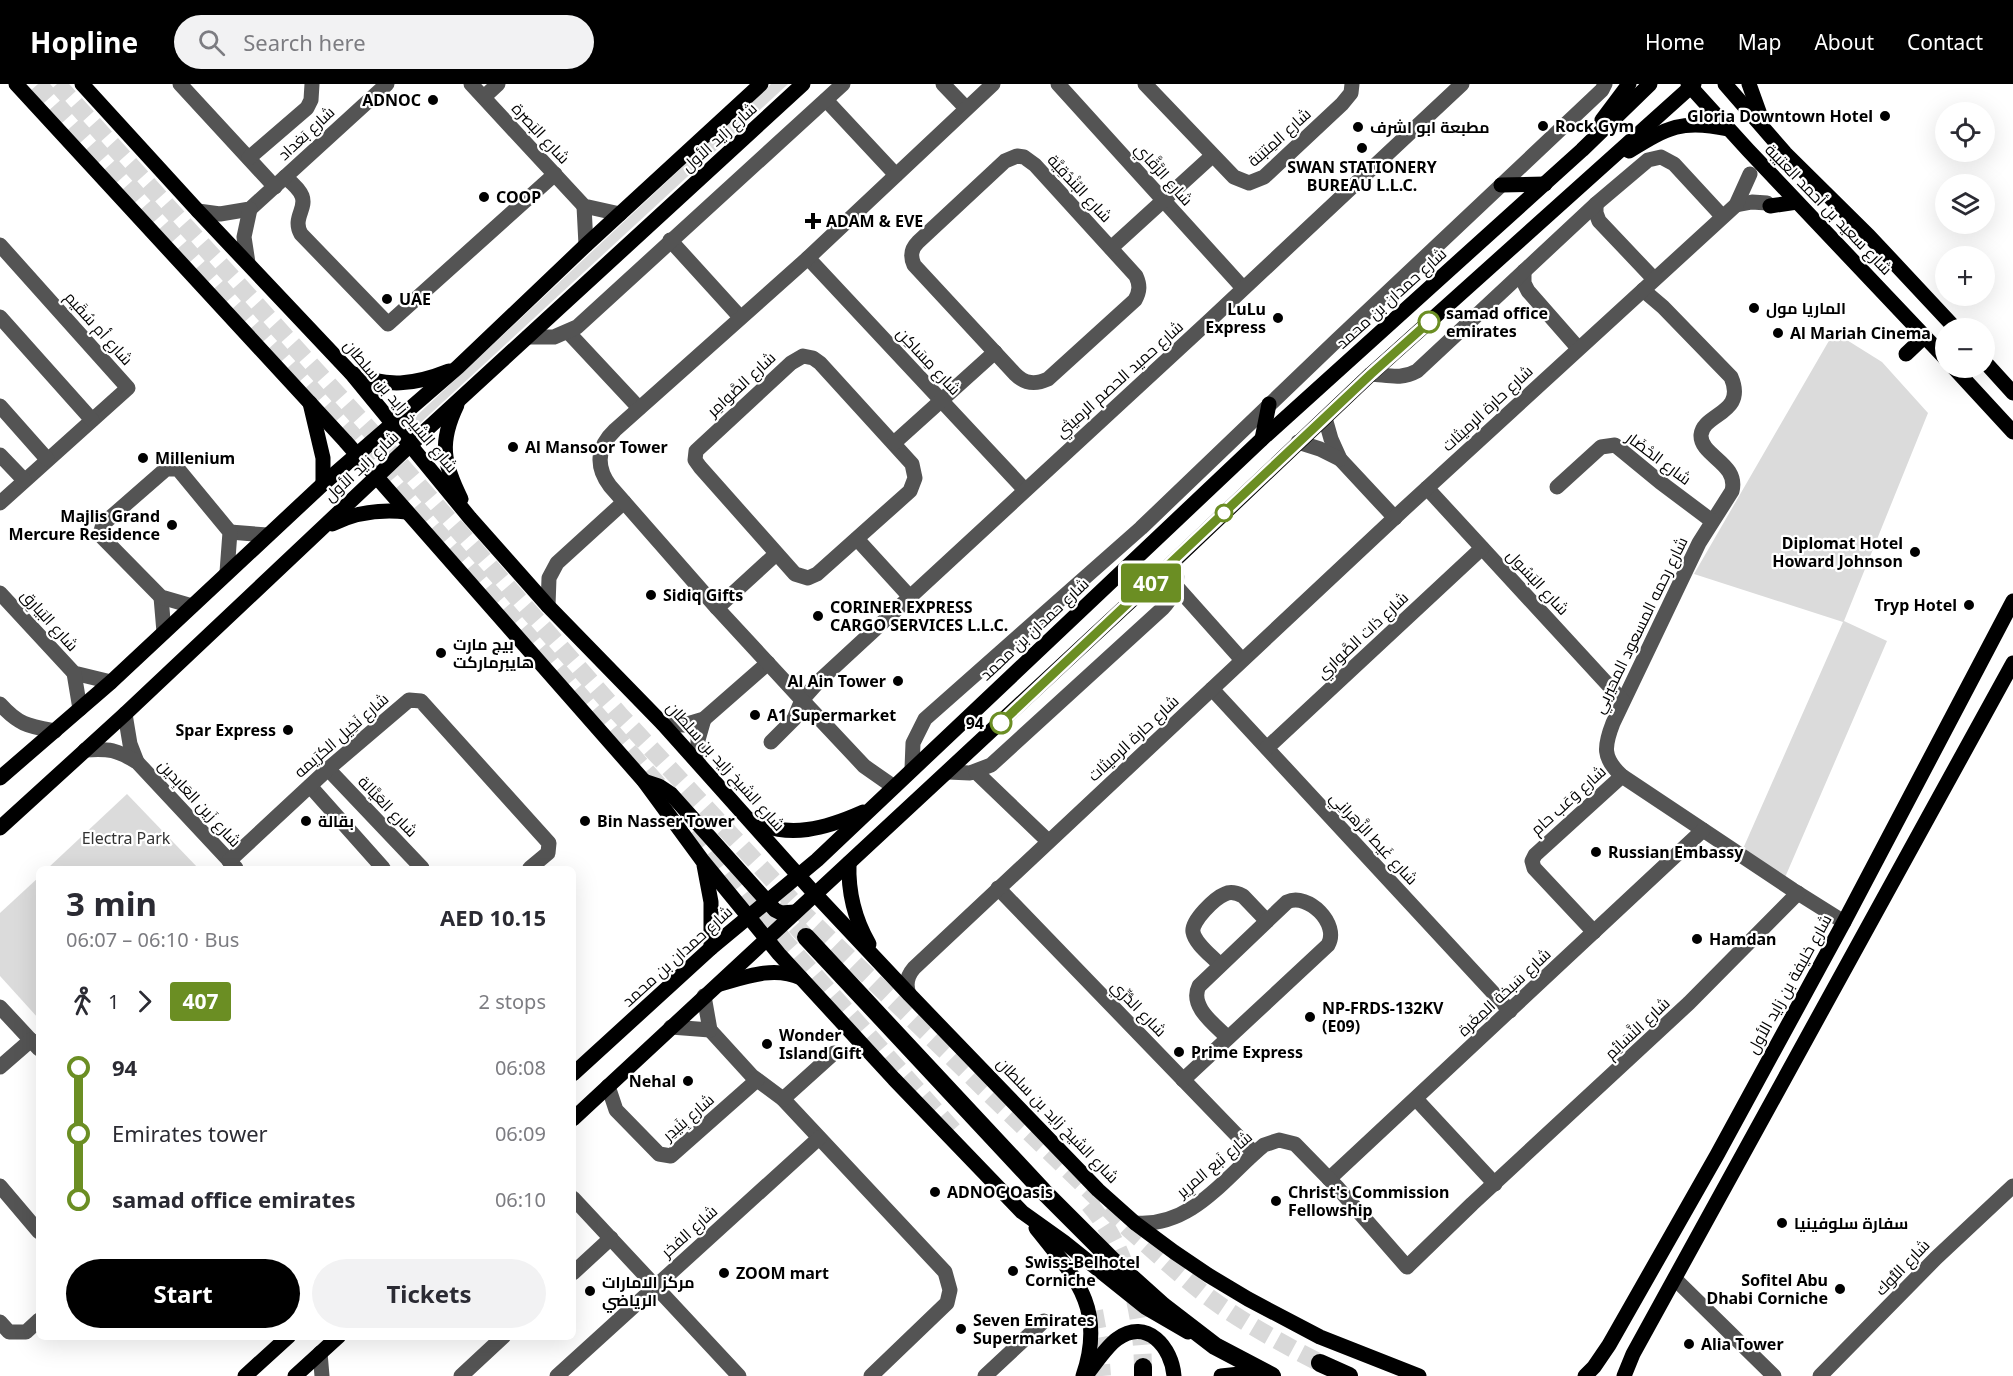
<!DOCTYPE html>
<html lang="en">
<head>
<meta charset="utf-8">
<style>
  body { margin:0; font-family:"Noto Sans",Cairo,sans-serif; background:#f2f2f3; color:#2b2b33; height:100vh; display:flex; flex-direction:column; font-size:22px; white-space:nowrap }
  * { box-sizing:border-box; margin:0 }
  p { font-size:20px; color:#7c7c81 }
  .icon { flex:none; width:33px; height:33px; fill:none; stroke:currentColor; stroke-width:2; stroke-linecap:round; stroke-linejoin:round }
  .map { position:relative; flex:1; overflow:hidden }
  .panel { position:absolute; left:36px; top:782px; width:540px; height:474px; display:flex; flex-direction:column; background:#fff; border-radius:9px; box-shadow:0 6px 24px #0002 }
  .panel>* { flex:none }
  .badge { padding:0 12px; border-radius:4px; font-size:21px; line-height:39px }
  .buttons { position:absolute; left:1935px; top:18px; display:grid; gap:12px }
  .buttons a { display:grid; place-items:center; width:60px; height:60px; border-radius:50%; background:#fff; box-shadow:0 6px 24px #0002; font-size:30px }
  .map>.badge { position:absolute; translate:-50% -50%; box-shadow:0 0 0 3px #fff }
  .legs { display:flex; align-items:center; gap:9px; height:66px; padding:0 30px; font-size:20px }
  .legs p { margin-inline-start:auto }
  .summary { display:flex; align-items:center; justify-content:space-between; height:102px; padding:0 30px }
  h1 { font-size:33px; font-weight:700; line-height:45px }
  .primary-button { display:flex; gap:12px; margin-top:auto; padding:12px 30px }
  .primary-button a { flex:1; height:69px; border-radius:36px; background:#000; color:#fff; font-size:24px; font-weight:700; line-height:69px; text-align:center }
  .primary-button a+a { background:#f2f2f3; color:#2b2b33 }
  ul { padding:0 30px; list-style:none }
  li { display:flex; align-items:center; gap:21px; height:66px; font-size:22px }
  li i { display:grid; place-items:center; width:9px; height:100%; margin:0 8px; background:currentColor }
  li i::after { content:''; width:15px; height:15px; margin:-8px; border:4px solid; border-radius:50%; background:#fff }
  li p { margin-inline-start:auto }
  li:first-child i { background:linear-gradient(#0000 50%,currentColor 0) }
  li:last-child i { background:linear-gradient(currentColor 50%,#0000 0) }
  header { display:flex; align-items:center; gap:36px; box-sizing:border-box; height:84px; padding:0 30px; background:#000; color:#fff }
  header strong { font-size:28px }
  nav { display:flex; gap:33px; margin-inline-start:auto; font-size:21px }
  .search { width:420px; height:54px; background:#f2f2f3; display:flex; align-items:center; gap:15px; box-sizing:border-box; padding:0 21px; border-radius:33px; color:#7c7c81; font-size:22px }
  .map>svg:first-child { display:block }
  .green { fill:#dbdbdb }
  .lines { fill:none; stroke-linecap:round; stroke-linejoin:round }
  .highway-tunnel { stroke:#d9d9d9; stroke-width:18; stroke-dasharray:18 9; stroke-linecap:butt }
  .minor { stroke:#545454; stroke-width:15 }
  .major { stroke:#000; stroke-width:15 }
  .highway { stroke:#000; stroke-width:18 }
  .line-1-casing { stroke:#fff; stroke-width:14 }
  .line-1 { stroke:#6b8e23; stroke-width:9 }
  .poi-dot { fill:#000; stroke:#fff; stroke-width:2 }
  .stop-1-dot { fill:#fff; stroke:#6b8e23; stroke-width:3 }
  .labels { text-anchor:middle; dominant-baseline:central; stroke-width:4.5; stroke-linejoin:round; paint-order:stroke }
  .poi-label { font-size:16px; font-weight:bold; fill:#000; stroke:#fff; text-anchor:start }
  .street-label { font-size:16px; fill:#000; stroke:#fff }
  .stop-label { font-size:16px; font-weight:bold; fill:#000; stroke:#fff; text-anchor:start }
  .park-label { font-size:16px; fill:#323232; stroke:#fff }
</style>
</head>
<body>
<header>
<strong>Hopline</strong>
<div class="search"><svg class="icon" aria-label="search" viewBox="0 0 24 24"><circle cx="10" cy="10" r="6"/><path d="M15 15l6 6"/></svg>Search here</div>
<nav><a>Home</a><a>Map</a><a>About</a><a>Contact</a></nav>
</header>
<div class="map">
<svg width="2013" height="1292" viewBox="0 0 2013 1292">
  <rect width="100%" height="100%" fill="#fff"/>
  <g class="green">
    <polygon points="771,0 788,0 417,342 412,336"/>
    <polygon points="1834,248 1882,278 1928,329 1844,537 1887,557 1783,798 1742,767 1843,538 1694,490"/>
    <polygon points="127,710 198,784 48,784"/>
    <polygon points="39,793 39,935 0,892 0,829"/>
  </g>
  <g class="lines">
    <g class="highway-tunnel">
      <polyline points="38,0 375,376 667,711"/>
      <path d="M57,0l329,364 233,266 188,203 322,312c26,23 51,46 78,67 35,26 74,47 113,67"/>
      <polyline points="695,746 785,858 959,1053"/>
      <polyline points="777,822 806,853"/>
      <path d="M1089,1120c38,43 53,107 54,163"/>
      <polyline points="1094,1227 1099,1254 1102,1292"/>
    </g>
    <g class="minor">
      <polyline points="180,0 275,103"/>
      <polyline points="471,0 584,122 620,130"/>
      <polyline points="943,0 966,24"/>
      <polyline points="1058,0 1243,204"/>
      <polyline points="1145,0 1234,93 1249,99 1264,93 1342,20 1351,9 1352,0"/>
      <polyline points="484,13 498,0"/>
      <polyline points="826,16 896,91"/>
      <path d="M1017,72l7,1 11,8 101,111c4,9 4,15 -1,24l-87,79c-13,6 -23,5 -33,-5l-101,-109c-4,-9 -3,-16 4,-23l87,-81z"/>
      <polyline points="249,74 307,24 311,16 312,0"/>
      <path d="M285,93c6,5 14,11 17,19 5,13 -10,22 -1,38l87,90 167,-150"/>
      <polyline points="1596,120 1596,129 1599,137 1654,195"/>
      <polyline points="1736,121 1752,118 1767,119"/>
      <polyline points="584,122 586,161"/>
      <polyline points="198,127 220,130 250,125 387,0"/>
      <polyline points="670,156 740,233"/>
      <polyline points="0,161 128,304 0,419"/>
      <polyline points="1111,164 1212,72"/>
      <polyline points="808,174 1025,406"/>
      <polyline points="248,179 244,153 250,125"/>
      <polyline points="1524,187 1524,199 1528,207 1578,264"/>
      <path d="M1643,206l20,17 68,70c16,37 -28,36 -30,58 -1,21 38,28 31,56l-33,52 -86,180c-9,23 -11,35 9,53l171,114 51,32"/>
      <polyline points="0,233 92,336"/>
      <polyline points="568,248 639,324"/>
      <polyline points="528,253 554,253 577,243 843,0"/>
      <polygon points="803,272 813,274 820,279 912,380 915,394 910,407 817,490 808,494 795,490 700,383 695,376 696,367 791,279"/>
      <path d="M1371,290c17,1 30,6 46,-3l179,-167 52,-44 13,-3 13,7 48,52"/>
      <polyline points="0,322 47,375"/>
      <polyline points="1325,334 1331,355 1340,375 1395,434"/>
      <polyline points="1298,358 1320,365 1340,375"/>
      <polyline points="894,359 995,268"/>
      <polyline points="0,371 24,396"/>
      <polyline points="1557,403 1601,363 1615,361 1660,398 1712,437"/>
      <polyline points="1427,404 1623,617"/>
      <polyline points="230,448 267,451"/>
      <polyline points="857,455 910,513"/>
      <polyline points="1176,502 1242,576"/>
      <polyline points="0,509 74,589 111,598"/>
      <polyline points="161,513 164,548"/>
      <polyline points="192,522 161,513 102,453 101,447 103,440 166,385 178,385 230,448 227,488"/>
      <polyline points="548,522 549,494 557,479 624,418"/>
      <polyline points="717,524 776,470"/>
      <polyline points="74,589 80,625"/>
      <polyline points="1212,605 1510,927"/>
      <path d="M0,620c19,21 28,22 55,27"/>
      <polyline points="125,630 130,660 137,678"/>
      <polyline points="663,640 684,641 704,635 768,579"/>
      <polyline points="771,658 794,635 802,616 819,597 1209,237 1462,0"/>
      <polyline points="1267,664 1482,464"/>
      <path d="M85,666c24,-2 32,0 52,12l99,106"/>
      <polyline points="698,678 698,656 704,635"/>
      <polyline points="328,685 422,784"/>
      <polyline points="912,685 913,659 925,635 1141,444 1337,256 1602,6 1605,0"/>
      <path d="M948,688l22,1 21,-8 172,-157c13,-14 17,-29 11,-47"/>
      <polyline points="976,688 1048,757"/>
      <polyline points="310,702 383,784"/>
      <path d="M894,703l-30,-21 -62,-66 -85,-92 -107,-122c-15,-20 -13,-39 5,-56l193,-172 185,-174"/>
      <polyline points="229,777 328,685 409,616 421,617 549,759 548,769 530,784"/>
      <polyline points="998,804 1254,1069"/>
      <polyline points="1594,848 1534,784 1532,777 1535,771 1622,692"/>
      <path d="M1220,881c-8,-9 -25,-21 -27,-33 -2,-11 22,-34 32,-38 6,-3 12,-1 18,2l24,25"/>
      <path d="M909,910c-4,-10 -2,-18 5,-26l489,-458 333,-305 14,-31"/>
      <polyline points="704,912 710,946 752,992 783,1015 945,1188 950,1206 947,1219 871,1292"/>
      <polyline points="0,923 39,965"/>
      <polyline points="671,943 710,946"/>
      <polyline points="0,983 31,956"/>
      <path d="M1183,996l145,-135c12,-21 -20,-53 -41,-43l-88,84c-10,20 15,38 28,51"/>
      <polyline points="608,1002 616,1026 659,1070 671,1072 757,996"/>
      <polyline points="783,1015 834,969"/>
      <polyline points="1416,1015 1495,1100"/>
      <polyline points="1329,1095 1703,746"/>
      <polyline points="0,1102 39,1148"/>
      <polyline points="573,1114 739,1292"/>
      <path d="M1135,1139c57,5 90,-46 129,-78l15,-5 16,4 42,43 70,80 65,-63 217,-201 109,-110"/>
      <polyline points="573,1189 611,1154"/>
      <polyline points="1675,1195 1774,1292"/>
      <polyline points="0,1238 9,1248 26,1248 39,1236"/>
      <polyline points="320,1269 322,1292"/>
      <polyline points="461,1292 504,1252"/>
      <polyline points="557,1292 819,1054"/>
      <polyline points="985,1292 1044,1237"/>
      <polyline points="1820,1292 1936,1174 2013,1102"/>
    </g>
    <g class="major">
      <polyline points="16,0 345,357 644,697 702,776 779,870 894,995 1022,1128 1064,1158 1145,1223 1188,1248"/>
      <polyline points="82,0 198,127 351,289 470,434 548,522 663,640 815,810 909,910 1098,1106 1135,1139 1174,1168 1208,1191 1248,1215 1320,1253 1419,1292"/>
      <polyline points="1688,0 1748,66 1946,275"/>
      <polyline points="1725,0 1785,69 1869,152 1955,244"/>
      <polyline points="1749,0 1762,36"/>
      <polyline points="1602,36 1629,0"/>
      <path d="M1629,67c39,-24 53,-32 99,-22"/>
      <polyline points="1501,101 1545,100"/>
      <polyline points="1770,122 1797,118"/>
      <polyline points="1906,270 1925,252"/>
      <polyline points="1984,277 2013,309"/>
      <polyline points="1954,284 2013,348"/>
      <path d="M351,289c36,15 63,12 98,-2"/>
      <polyline points="310,319 323,374 323,400"/>
      <path d="M457,321c-18,37 -14,58 4,94"/>
      <polyline points="1262,355 1269,320"/>
      <path d="M332,440c24,-12 48,-15 75,-12"/>
      <polyline points="0,694 111,598 323,400 458,283 586,161 761,0"/>
      <polyline points="644,697 659,702 671,710 775,826 781,829 795,828"/>
      <path d="M752,736c36,20 75,8 111,-8"/>
      <polyline points="0,744 125,630 424,348 803,0"/>
      <path d="M849,779c-1,29 5,55 20,81"/>
      <polyline points="704,781 711,818 711,864"/>
      <path d="M720,900c27,-8 55,-18 81,-6"/>
      <polyline points="573,990 711,864 817,776 1262,355 1582,66 1650,0"/>
      <polyline points="573,1035 1174,477 1371,290 1694,0"/>
      <path d="M1036,1144c40,50 70,81 47,148"/>
      <path d="M1087,1290c9,-11 19,-27 30,-35 30,-22 55,9 57,37"/>
      <polyline points="245,1292 289,1252"/>
      <polyline points="295,1292 339,1252"/>
      <polyline points="1221,1292 1240,1290 1247,1292"/>
      <polyline points="1585,1292 1594,1283 1609,1261 1717,1071 1844,838 2013,517"/>
      <polyline points="1624,1292 1633,1270 2013,579"/>
    </g>
    <g class="highway">
      <polyline points="806,853 1043,1107 1113,1177 1163,1222 1215,1262 1272,1292"/>
      <polyline points="1320,1279 1349,1292"/>
      <polyline points="1143,1292 1143,1283"/>
    </g>
  </g>
  <g class="lines">
    <g class="line-1-casing">
      <polyline id="line-1" points="1001,639 1371,290 1429,238"/>
    </g>
    <use href="#line-1" class="line-1"/>
  </g>
  <g class="poi-dot">
    <circle cx="433" cy="16" r="6"/>
    <circle cx="1885" cy="32" r="6"/>
    <circle cx="1543" cy="42" r="6"/>
    <circle cx="1358" cy="43" r="6"/>
    <circle cx="1362" cy="64" r="6"/>
    <circle cx="484" cy="113" r="6"/>
    <path d="M810 128h6v6h6v6h-6v6h-6v-6h-6v-6h6z"/>
    <circle cx="387" cy="215" r="6"/>
    <circle cx="1754" cy="224" r="6"/>
    <circle cx="1278" cy="234" r="6"/>
    <circle cx="1778" cy="249" r="6"/>
    <circle cx="513" cy="363" r="6"/>
    <circle cx="143" cy="374" r="6"/>
    <circle cx="172" cy="441" r="6"/>
    <circle cx="1915" cy="468" r="6"/>
    <circle cx="651" cy="511" r="6"/>
    <circle cx="1969" cy="521" r="6"/>
    <circle cx="818" cy="532" r="6"/>
    <circle cx="441" cy="569" r="6"/>
    <circle cx="898" cy="597" r="6"/>
    <circle cx="755" cy="631" r="6"/>
    <circle cx="288" cy="646" r="6"/>
    <circle cx="306" cy="737" r="6"/>
    <circle cx="585" cy="737" r="6"/>
    <circle cx="1596" cy="768" r="6"/>
    <circle cx="1697" cy="855" r="6"/>
    <circle cx="1310" cy="933" r="6"/>
    <circle cx="767" cy="960" r="6"/>
    <circle cx="1179" cy="968" r="6"/>
    <circle cx="688" cy="997" r="6"/>
    <circle cx="935" cy="1108" r="6"/>
    <circle cx="1276" cy="1117" r="6"/>
    <circle cx="1782" cy="1139" r="6"/>
    <circle cx="1013" cy="1187" r="6"/>
    <circle cx="724" cy="1189" r="6"/>
    <circle cx="1840" cy="1205" r="6"/>
    <circle cx="590" cy="1207" r="6"/>
    <circle cx="961" cy="1245" r="6"/>
    <circle cx="1689" cy="1260" r="6"/>
  </g>
  <g class="stop-1-dot">
    <circle cx="1429" cy="238" r="10"/>
    <circle cx="1224" cy="429" r="8"/>
    <circle cx="1001" cy="639" r="10"/>
  </g>
  <g class="labels">
    <g class="poi-label">
      <text x="421" y="16" text-anchor="end">ADNOC</text>
      <text x="1873" y="32" text-anchor="end">Gloria Downtown Hotel</text>
      <text x="1555" y="42">Rock Gym</text>
      <text x="1370" y="43">مطبعة ابو اشرف</text>
      <text x="1362" y="83" text-anchor="middle">SWAN STATIONERY<tspan x="1362" dy="18">BUREAU L.L.C.</tspan></text>
      <text x="496" y="113">COOP</text>
      <text x="826" y="137">ADAM &amp; EVE</text>
      <text x="399" y="215">UAE</text>
      <text x="1766" y="224">الماريا مول</text>
      <text x="1266" y="225" text-anchor="end">LuLu<tspan x="1266" dy="18">Express</tspan></text>
      <text x="1790" y="249">Al Mariah Cinema</text>
      <text x="525" y="363">Al Mansoor Tower</text>
      <text x="155" y="374">Millenium</text>
      <text x="160" y="432" text-anchor="end">Majlis Grand<tspan x="160" dy="18">Mercure Residence</tspan></text>
      <text x="1903" y="459" text-anchor="end">Diplomat Hotel<tspan x="1903" dy="18">Howard Johnson</tspan></text>
      <text x="663" y="511">Sidiq Gifts</text>
      <text x="1957" y="521" text-anchor="end">Tryp Hotel</text>
      <text x="830" y="523">CORINER EXPRESS<tspan x="830" dy="18">CARGO SERVICES L.L.C.</tspan></text>
      <text x="453" y="560">بيج مارت<tspan x="453" dy="18">هايبرماركت</tspan></text>
      <text x="886" y="597" text-anchor="end">Al Ain Tower</text>
      <text x="767" y="631">A1 Supermarket</text>
      <text x="276" y="646" text-anchor="end">Spar Express</text>
      <text x="318" y="737">بقالة</text>
      <text x="597" y="737">Bin Nasser Tower</text>
      <text x="1608" y="768">Russian Embassy</text>
      <text x="1709" y="855">Hamdan</text>
      <text x="1322" y="924">NP-FRDS-132KV<tspan x="1322" dy="18">(E09)</tspan></text>
      <text x="779" y="951">Wonder<tspan x="779" dy="18">Island Gift</tspan></text>
      <text x="1191" y="968">Prime Express</text>
      <text x="676" y="997" text-anchor="end">Nehal</text>
      <text x="947" y="1108">ADNOC Oasis</text>
      <text x="1288" y="1108">Christ's Commission<tspan x="1288" dy="18">Fellowship</tspan></text>
      <text x="1794" y="1139">سفارة سلوفينيا</text>
      <text x="1025" y="1178">Swiss-Belhotel<tspan x="1025" dy="18">Corniche</tspan></text>
      <text x="736" y="1189">ZOOM mart</text>
      <text x="1828" y="1196" text-anchor="end">Sofitel Abu<tspan x="1828" dy="18">Dhabi Corniche</tspan></text>
      <text x="602" y="1198">مركز الامارات<tspan x="602" dy="18">الرياضي</tspan></text>
      <text x="973" y="1236">Seven Emirates<tspan x="973" dy="18">Supermarket</tspan></text>
      <text x="1701" y="1260">Alia Tower</text>
    </g>
    <g class="street-label">
      <text transform="translate(306 49) rotate(-43)">شارع بَغداد</text>
      <text transform="translate(541 49) rotate(47)">شارع البَصرة</text>
      <text transform="translate(719 53) rotate(-42)">شارع زايد الأول</text>
      <text transform="translate(1279 53) rotate(-42)">شارع المِتبَنة</text>
      <text transform="translate(1164 90) rotate(48)">شارع الرَّقَّاي</text>
      <text transform="translate(1080 104) rotate(47)">شارع البُنْدُقِيَّة</text>
      <text transform="translate(1829 125) rotate(46)">شارع سعيد بن أحمد العتيبة</text>
      <text transform="translate(1391 214) rotate(-42)">شارع حمدان بن محمد</text>
      <text transform="translate(99 244) rotate(48)">شارع أم سُقَيم</text>
      <text transform="translate(929 277) rotate(47)">شارع مِسَاكِن</text>
      <text transform="translate(1119 295) rotate(-42)">شارع حميد الحصم الرميثي</text>
      <text transform="translate(741 300) rotate(-43)">شارع الصَّوامِر</text>
      <text transform="translate(401 322) rotate(50)">شارع الشيخ زايد بن سلطان</text>
      <text transform="translate(1487 324) rotate(-43)">شارع حارة الرميثات</text>
      <text transform="translate(1659 374) rotate(37)">شارع الحْضَار</text>
      <text transform="translate(361 382) rotate(-43)">شارع زايد الأول</text>
      <text transform="translate(1538 498) rotate(47)">شارع البَسُول</text>
      <text transform="translate(50 536) rotate(48)">شارع البَيارِق</text>
      <text transform="translate(1640 541) rotate(-64)">شارع رحمه المسعود المحيربي</text>
      <text transform="translate(1034 545) rotate(-43)">شارع حمدان بن محمد</text>
      <text transform="translate(1362 551) rotate(-43)">شارع ذات الصَّواري</text>
      <text transform="translate(341 651) rotate(-41)">شارع نَخِيل الكرَيمه</text>
      <text transform="translate(1133 654) rotate(-43)">شارع حارة الرميثات</text>
      <text transform="translate(726 682) rotate(48)">شارع الشيخ زايد بن سلطان</text>
      <text transform="translate(1568 716) rotate(-42)">شارع وَعَب حام</text>
      <text transform="translate(200 719) rotate(47)">شارع زَين العَابِدين</text>
      <text transform="translate(388 722) rotate(46)">شارع العَيَّالة</text>
      <text transform="translate(1374 754) rotate(47)">شارع غَيط الزَّهرانِي</text>
      <text transform="translate(677 872) rotate(-42)">شارع حمدان بن محمد</text>
      <text transform="translate(1789 900) rotate(-61)">شارع خليفة بن زايد الأول</text>
      <text transform="translate(1504 908) rotate(-43)">شارع سَبخة المِغَرة</text>
      <text transform="translate(1139 924) rotate(46)">شارع الدُّرِّي</text>
      <text transform="translate(1637 944) rotate(-43)">شارع النَّسَائِم</text>
      <text transform="translate(688 1033) rotate(-41)">شارع بِنَيدِر</text>
      <text transform="translate(1058 1036) rotate(46)">شارع الشيخ زايد بن سلطان</text>
      <text transform="translate(1214 1080) rotate(-40)">شارع نَبع المرِير</text>
      <text transform="translate(689 1147) rotate(-42)">شارع الفخر</text>
      <text transform="translate(1902 1183) rotate(-46)">شارع التُّوك</text>
    </g>
    <g class="stop-label">
      <text x="1446" y="229">samad office<tspan x="1446" dy="18">emirates</tspan></text>
      <text x="984" y="639" text-anchor="end">94</text>
    </g>
    <g class="park-label">
      <text x="126" y="754">Electra Park</text>
    </g>
  </g>
</svg>
<div class="buttons">
<a><svg class="icon" aria-label="locate" viewBox="0 0 24 24"><circle cx="12" cy="12" r="6"/><path d="M12 2v4M12 18v4M2 12h4M18 12h4"/></svg></a>
<a><svg class="icon" aria-label="layers" viewBox="0 0 24 24"><path d="M12 4l9 5-9 5-9-5zM3 14l9 5 9-5"/></svg></a>
<a>+</a>
<a>−</a>
</div>
<b class="badge" style="left:1151px;top:499px;background:#6b8e23;color:#fff">407</b>
<section class="panel">
<div class="summary"><div><h1>3 min</h1><p>06:07 – 06:10 · Bus</p></div><b>AED 10.15</b></div>
<div class="legs"><svg class="icon" aria-label="walk" viewBox="0 0 24 24"><circle cx="13" cy="4" r="2"/><path d="M13 8l-2 6 4 7M11 14l-3 7M7 12l3-4h3l4 4"/></svg>1<svg class="icon" aria-label="forward" viewBox="0 0 24 24"><path d="M9 5l7 7-7 7"/></svg><b class="badge" style="background:#6b8e23;color:#fff">407</b><p>2 stops</p></div>
<ul>
<li><i style="color:#6b8e23"></i><b>94</b><p>06:08</p></li>
<li><i style="color:#6b8e23"></i><span>Emirates tower</span><p>06:09</p></li>
<li><i style="color:#6b8e23"></i><b>samad office emirates</b><p>06:10</p></li>
</ul>
<div class="primary-button"><a>Start</a><a>Tickets</a></div>
</section>
</div>
</body>
</html>
